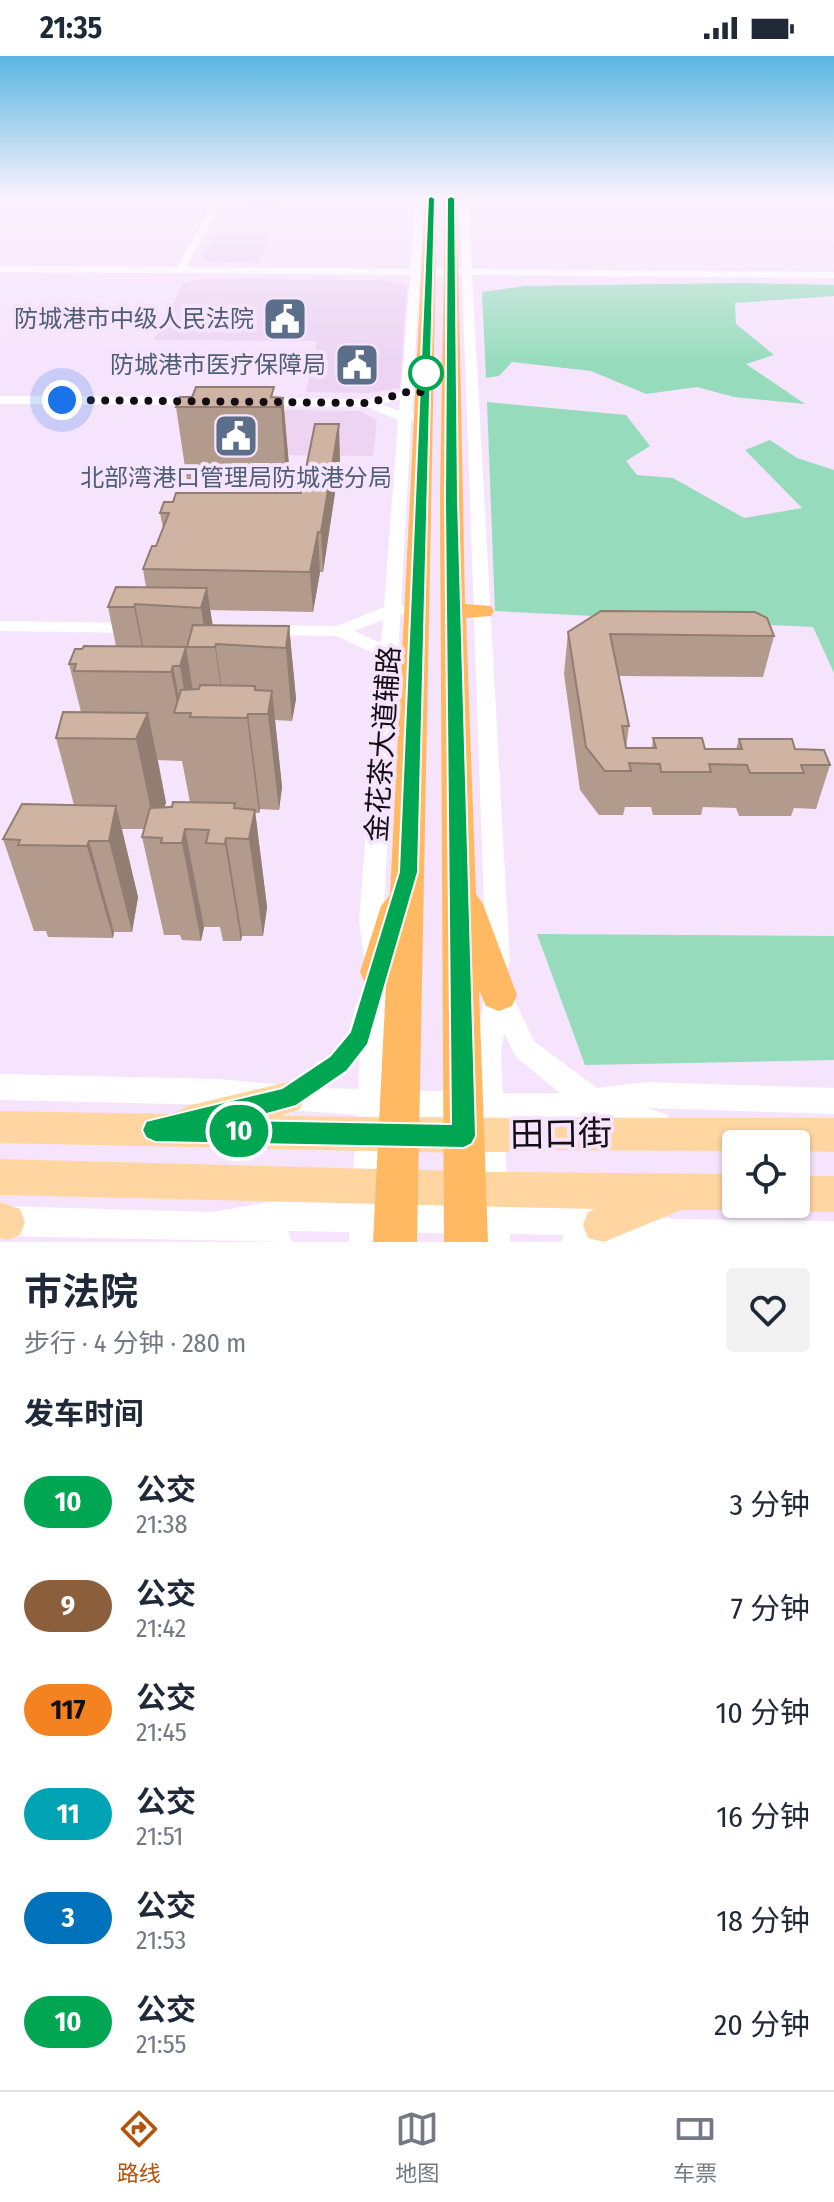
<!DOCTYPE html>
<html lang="zh">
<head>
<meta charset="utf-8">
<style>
  body { margin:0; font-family:"Fira Sans Condensed","Noto Sans SC",sans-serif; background:#f2f2f3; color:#1f2937; height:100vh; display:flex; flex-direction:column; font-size:30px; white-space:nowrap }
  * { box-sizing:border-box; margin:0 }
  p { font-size:26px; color:#747a83 }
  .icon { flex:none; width:44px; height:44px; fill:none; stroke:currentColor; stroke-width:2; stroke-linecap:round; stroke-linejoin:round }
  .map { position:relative; height:1186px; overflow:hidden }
  .sheet { display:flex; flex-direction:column; background:#fff; flex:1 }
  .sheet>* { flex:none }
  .badge { padding:0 16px; border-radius:26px; font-size:28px; line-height:52px }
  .fabs { position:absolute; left:722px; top:1074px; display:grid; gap:16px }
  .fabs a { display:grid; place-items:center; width:88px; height:88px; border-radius:8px; background:#fff; box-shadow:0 2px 6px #0004; font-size:40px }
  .you { position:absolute; width:40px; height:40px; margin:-20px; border:6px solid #fff; border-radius:50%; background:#1a73e8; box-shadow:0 0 0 12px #1a73e833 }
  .map>.badge { position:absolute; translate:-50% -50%; box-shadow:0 0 0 4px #fff }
  h2 { padding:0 24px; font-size:30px; line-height:72px }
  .round { display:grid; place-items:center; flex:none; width:84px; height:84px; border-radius:8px; background:#f2f2f3 }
  .overview { display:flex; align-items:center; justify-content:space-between; height:136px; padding:0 24px }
  h1 { font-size:38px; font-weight:700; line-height:60px }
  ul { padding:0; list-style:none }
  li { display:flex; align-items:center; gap:24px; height:104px; padding:0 24px }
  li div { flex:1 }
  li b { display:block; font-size:30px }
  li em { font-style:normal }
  li .badge { min-width:88px; font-weight:700; text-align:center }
  .status { display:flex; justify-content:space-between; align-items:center; height:56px; padding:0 40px; background:#fff; direction:ltr }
  .status svg { height:22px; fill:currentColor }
  .dock { display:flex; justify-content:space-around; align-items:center; height:112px; border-top:2px solid #e0e1e3; background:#fff; font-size:22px; color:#747a83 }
  .dock a { display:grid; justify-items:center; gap:4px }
  .dock .active { color:#b45309 }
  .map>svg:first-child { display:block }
  .built { fill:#ecd4f2 }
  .green { fill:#96dcbc }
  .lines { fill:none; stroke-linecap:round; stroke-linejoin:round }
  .minor { fill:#fff; fill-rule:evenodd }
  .major { fill:#ffd5a1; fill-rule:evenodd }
  .highway { fill:#ffb962; fill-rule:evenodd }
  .wall { fill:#b29a8c; fill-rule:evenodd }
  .shaded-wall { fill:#917d72 }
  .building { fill:#cfb3a3; stroke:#917d72; stroke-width:2 }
  .line { fill:#00a651; stroke:#fff; stroke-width:2 }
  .walk { stroke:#140d16; stroke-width:8; stroke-dasharray:0 14.4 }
  .stop-dot { fill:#fff; stroke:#00a651; stroke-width:4 }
  .labels { text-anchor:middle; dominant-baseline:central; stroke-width:8; stroke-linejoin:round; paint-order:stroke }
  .far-service-label { font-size:24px; fill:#4e5e75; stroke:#f6e3fc; text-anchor:end }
  .street-label { font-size:28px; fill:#140d16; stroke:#f6e3fc }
  .near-street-label { font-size:34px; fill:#140d16; stroke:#f6e3fc }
</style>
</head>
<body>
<div class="status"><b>21:35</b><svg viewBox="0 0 49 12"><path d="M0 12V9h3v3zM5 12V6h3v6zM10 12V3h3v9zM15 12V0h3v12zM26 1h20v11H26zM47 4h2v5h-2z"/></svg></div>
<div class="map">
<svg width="834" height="1186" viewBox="0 0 834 1186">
  <rect width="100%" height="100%" fill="#f6e3fc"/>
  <g class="built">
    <polygon points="216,177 270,178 259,207 212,206 203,202"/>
    <polygon points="201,223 383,224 407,230 400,332 370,337 306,336 317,285 154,284 183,228"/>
    <polygon points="209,353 359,355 377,364 373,400 192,398"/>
  </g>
  <g class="green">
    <polygon points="744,227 834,229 834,240 735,247 736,268 774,299 746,308 805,348 734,341 697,331 646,338 591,315 512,306 499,320 486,322 482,236 525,230"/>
    <polygon points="487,346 626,359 650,390 626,405 637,419 673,422 744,462 802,452 745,394 770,384 797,402 834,414 834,617 813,571 495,555"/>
    <polygon points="537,878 834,880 834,1004 585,1009"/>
  </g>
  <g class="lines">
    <g class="minor">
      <path d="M216,142h8l-38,69 224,2 6,-71h8l-4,71h42l-2,-71h8l4,71 362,3v6l-362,-3 38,688 -3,7 -9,3 -9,-3 -3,-7 -24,-688h-42l-7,114 8,3 -8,4 -1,17 8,4 -9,4 -10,184 10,5 -11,5 -1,33 8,5 -9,6 -15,262 7,51 -4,118 90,2 -1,-39 11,-65 4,-8 9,-3 9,3 3,13 23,48 63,47 49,-6 188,6v26l-187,-6 21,7 4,10 -4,10 -10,3 -65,-23 -41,5 -48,-1 4,85 60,1 105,14 161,2v21h-273l3,-7 -54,-1v8h-30v-8l-100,-2 -1,10h-30v-10l-61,-1 4,11 -292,-6v-30l212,6 63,-11 76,1 6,-87 -137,-10 -220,-5v-26l220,5 64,6 45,-30 20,-24 7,-26 8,-9 2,-24 -7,-51 21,-265 -44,-20 -70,-1 -9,-5 9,-5 71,1 47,-19 14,-187 -31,-13 -107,-1 -6,-4 6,-4 109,1 32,-7 9,-117 -410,-3v-6l177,1zM400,343l-1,12 -17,-7zM383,564l-2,23 -27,-12zM504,977l12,24 44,36h-57l-2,-40zM360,1001l-2,32 -33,-1 22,-15zM384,1060l92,2 3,86 -98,-2z"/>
      <polygon points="0,340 202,341 208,345 202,349 0,348"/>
      <polygon points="0,565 136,567 145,572 136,577 0,575"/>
    </g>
    <g class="major">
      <path d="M288,1026l12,5 5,11 -5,11 -20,7c184,3 369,1 554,2v34l-38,-1v-7h-60v7l-182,-1 -90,3 -464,-10v-32l173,3 14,-8z"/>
      <polygon points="0,1103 493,1116 736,1118 736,1148 749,1148 736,1154 681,1154 604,1186 588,1182 583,1169 588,1156 595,1153 0,1139"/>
      <polygon points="796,1120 834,1120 834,1156 796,1156 783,1151 782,1148 796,1148"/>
      <polygon points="0,1146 20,1153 25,1166 20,1179 7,1184 0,1182"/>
    </g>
    <g class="highway">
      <polygon points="425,142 437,142 417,1186 373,1186 386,928 378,931 365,927 360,916 381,850 390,839"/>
      <polygon points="445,142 457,142 465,548 491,550 494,555 491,560 466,562 476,838 483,848 517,939 512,950 499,955 486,950 479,934 488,1186 444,1186 440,444"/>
    </g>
  </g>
  <g class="wall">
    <polygon points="248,142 280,142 277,149 249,148"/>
    <polygon points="275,342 283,342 290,421 287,432 188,431 176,351"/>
    <path d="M340,404l-17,112h-3l-7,40 -103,-2 3,16h76l7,73 -4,22 -17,-1 7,67 -3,23 -19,-1 -1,4h-4l12,94 -4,29h-21l-1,5h-18l-3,-14h-16l-3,14 -19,-1 -2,-5h-16l-22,-98 3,-8h-23l16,68 -6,35h-18l-1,6 -65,-1 -2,-6h-12l-31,-92 71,-34 -18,-67 25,-26 -12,-48 47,-18 -8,-39 38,-20 -3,-18 13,-23 7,-18 -3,-15 141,-20zM158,704l24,1 8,41 -26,5 2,-4z"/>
    <polygon points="568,576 774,580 763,621 619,620 629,670 626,692 652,692 653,682 705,693 736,693 739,683 795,693 830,709 816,753 794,752 791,760 739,760 736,752 703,751 701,759 653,759 651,751 625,751 623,759 599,759 580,734 564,618"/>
  </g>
  <g class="shaded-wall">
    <polygon points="283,342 290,421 287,432 281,351"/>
    <polygon points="339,368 340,404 323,516 321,476"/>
    <polygon points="318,476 320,516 313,556 310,516"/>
    <polygon points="207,532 226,661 225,661 215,591 207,591 201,552"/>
    <polygon points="135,548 148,616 147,616 134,551"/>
    <polygon points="289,570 296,643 292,665 286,592"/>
    <polygon points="186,591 197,661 191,657 188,657 180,610"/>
    <polygon points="173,610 182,657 179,657 171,616"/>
    <polygon points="272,635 282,731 279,754 268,658"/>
    <polygon points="148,657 166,747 155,773 136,683"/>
    <polygon points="248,658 260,753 259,757 247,662"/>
    <polygon points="116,750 138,841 132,876 109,785"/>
    <polygon points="255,754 267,851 263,880 249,783"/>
    <polygon points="185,773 204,871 201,885 182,787"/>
    <polygon points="226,782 242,880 241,885 225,788"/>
    <polygon points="89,785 114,876 113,882 87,790"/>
  </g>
  <g class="building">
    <polygon points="196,331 274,331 271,341 283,342 281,351 176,351 180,341 192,341"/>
    <polygon points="315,368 339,368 321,476 318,476 310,516 143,513 152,490 156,490 169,457 160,457 164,446 173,446 176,437 301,437"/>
    <polygon points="116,531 207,532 201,552 135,548 134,551 108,551"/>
    <polygon points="601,555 755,556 767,562 774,580 610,578 629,670 622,670 626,692 656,692 653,682 702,682 705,693 742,693 739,683 792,683 795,693 824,694 830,709 801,709 804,717 750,717 747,709 709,708 711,716 661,716 660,708 629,707 631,715 605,715 586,691 568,576"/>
    <polygon points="193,569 289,570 286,592 216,588 215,591 187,591"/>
    <polygon points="84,590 186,591 180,610 173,610 171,616 74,615 76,608 69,608 75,593 82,593"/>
    <polygon points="200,629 255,630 255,634 272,635 268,658 248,658 247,662 190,661 191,657 174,657 181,634 199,633"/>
    <polygon points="63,656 148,657 136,683 56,682"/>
    <polygon points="173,746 235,747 234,752 255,754 249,783 226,782 225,788 206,787 209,774 185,773 182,787 161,787 162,782 142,781 150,752 172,751"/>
    <polygon points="22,748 116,750 109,785 89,785 87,790 18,789 20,784 3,783"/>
  </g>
  <linearGradient id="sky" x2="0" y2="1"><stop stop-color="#59b6e0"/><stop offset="0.46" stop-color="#fbf2fe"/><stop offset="1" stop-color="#fbf2fe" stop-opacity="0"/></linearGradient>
  <rect width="834" height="308" fill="url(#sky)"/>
  <polygon class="line" points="431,140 435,142 418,816 368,988 347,1015 296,1050 245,1064 451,1068 445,444 447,142 451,140 455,142 458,444 476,1080 472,1088 464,1092 155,1086 146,1082 142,1074 146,1065 282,1032 330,1000 350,976 399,816 428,142"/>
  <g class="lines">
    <polyline class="walk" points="62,344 369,347 407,336 425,336 426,317"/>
  </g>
  <defs>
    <g id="civic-square" transform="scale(2.3)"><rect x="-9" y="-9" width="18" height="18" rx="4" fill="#5c6f8a" stroke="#f6e3fc"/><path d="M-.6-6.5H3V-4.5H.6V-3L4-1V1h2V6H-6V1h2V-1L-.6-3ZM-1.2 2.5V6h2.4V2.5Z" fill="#fff"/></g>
  </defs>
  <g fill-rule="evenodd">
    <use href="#civic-square" x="285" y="263"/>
    <use href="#civic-square" x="357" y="309"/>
    <use href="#civic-square" x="236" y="380"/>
  </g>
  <circle class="stop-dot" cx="426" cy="317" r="16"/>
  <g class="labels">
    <g class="far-service-label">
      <text x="254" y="263">防城港市中级人民法院</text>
      <text x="326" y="309">防城港市医疗保障局</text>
      <text x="236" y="422" text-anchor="middle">北部湾港口管理局防城港分局</text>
    </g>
    <g class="street-label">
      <text transform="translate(383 688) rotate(-86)">金花茶大道辅路</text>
    </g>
    <g class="near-street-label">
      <text transform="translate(561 1078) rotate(-1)">田口街</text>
    </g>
  </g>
</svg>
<div class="fabs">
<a><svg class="icon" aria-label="locate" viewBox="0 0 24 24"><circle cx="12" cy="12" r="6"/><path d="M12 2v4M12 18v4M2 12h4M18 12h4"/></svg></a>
</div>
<div class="you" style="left:62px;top:344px"></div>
<b class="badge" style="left:239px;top:1075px;background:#00a651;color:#fff">10</b>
</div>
<section class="sheet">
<div class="overview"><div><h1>巿法院</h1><p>步行 · 4 分钟 · 280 m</p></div><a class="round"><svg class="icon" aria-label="heart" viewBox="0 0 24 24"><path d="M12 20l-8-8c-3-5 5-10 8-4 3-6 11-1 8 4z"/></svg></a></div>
<h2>发车时间</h2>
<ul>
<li><span class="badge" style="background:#00a651;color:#fff">10</span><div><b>公交</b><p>21:38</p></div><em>3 分钟</em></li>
<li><span class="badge" style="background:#8b5e3c;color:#fff">9</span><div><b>公交</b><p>21:42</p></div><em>7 分钟</em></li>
<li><span class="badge" style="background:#f58220;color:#111">117</span><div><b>公交</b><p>21:45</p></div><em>10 分钟</em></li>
<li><span class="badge" style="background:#00a3b4;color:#fff">11</span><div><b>公交</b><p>21:51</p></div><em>16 分钟</em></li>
<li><span class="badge" style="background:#0072bc;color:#fff">3</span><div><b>公交</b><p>21:53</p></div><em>18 分钟</em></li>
<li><span class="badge" style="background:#00a651;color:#fff">10</span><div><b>公交</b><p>21:55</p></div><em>20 分钟</em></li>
</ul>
</section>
<nav class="dock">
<a class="active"><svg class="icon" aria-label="directions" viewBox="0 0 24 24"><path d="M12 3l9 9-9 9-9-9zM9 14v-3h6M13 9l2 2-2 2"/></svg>路线</a>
<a><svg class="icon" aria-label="map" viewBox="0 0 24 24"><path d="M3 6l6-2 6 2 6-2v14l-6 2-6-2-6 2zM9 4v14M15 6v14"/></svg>地图</a>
<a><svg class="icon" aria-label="tickets" viewBox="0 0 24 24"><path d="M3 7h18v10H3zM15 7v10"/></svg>车票</a>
</nav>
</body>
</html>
